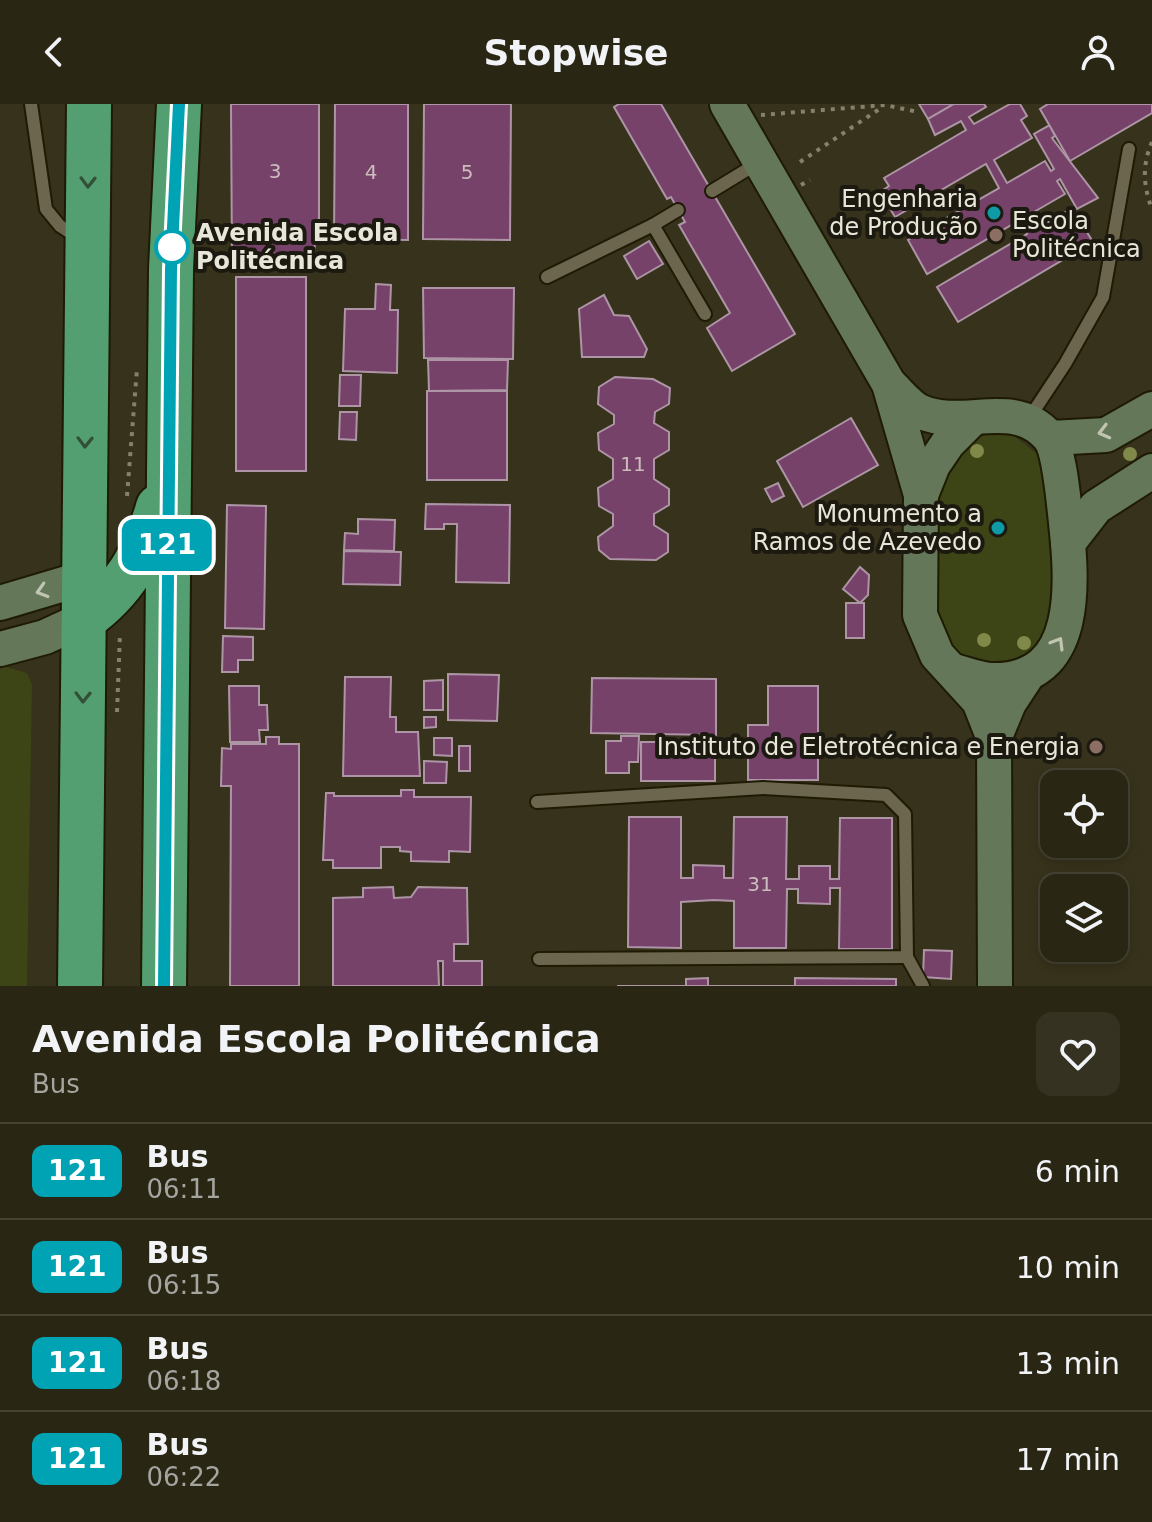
<!DOCTYPE html>
<html lang="en">
<head>
<meta charset="utf-8">
<style>
  body { margin:0; font-family:"DejaVu Sans",sans-serif; background:#353222; color:#f1f3f6; height:100vh; display:flex; flex-direction:column; font-size:30px; white-space:nowrap }
  * { box-sizing:border-box; margin:0 }
  p { font-size:26px; color:#a5a5a0 }
  .icon { flex:none; width:44px; height:44px; fill:none; stroke:currentColor; stroke-width:2; stroke-linecap:round; stroke-linejoin:round }
  .map { position:relative; height:882px; overflow:hidden }
  .side { display:flex; flex-direction:column; background:#292614; flex:1 }
  .side>* { flex:none }
  .badge { padding:0 16px; border-radius:12px; font-size:28px; line-height:52px }
  .buttons { position:absolute; left:1040px; top:666px; display:grid; gap:16px }
  .buttons a { display:grid; place-items:center; width:88px; height:88px; border-radius:16px; background:#292614; box-shadow:0 4px 12px #0003,0 0 0 2px #454334; font-size:40px }
  .map>.badge { position:absolute; translate:-50% -50%; box-shadow:0 0 0 4px #fff }
  .round { display:grid; place-items:center; flex:none; width:84px; height:84px; border-radius:16px; background:#353222 }
  .overview { display:flex; align-items:center; justify-content:space-between; height:136px; padding:0 32px }
  h1 { font-size:38px; font-weight:600; line-height:60px }
  ul { padding:0; list-style:none }
  li { display:flex; align-items:center; gap:24px; height:96px; padding:0 32px; border-top:2px solid #454334 }
  li div { flex:1 }
  li b { display:block; font-size:30px }
  li em { font-style:normal }
  li .badge { min-width:88px; font-weight:700; text-align:center }
  header { display:flex; justify-content:space-between; align-items:center; height:104px; padding:0 32px; background:#292614; font-size:36px; font-weight:600 }
  .map>svg:first-child { display:block }
  .green { fill:#3d4415 }
  .building { fill:#76426a; stroke:#ad95a6; stroke-width:2 }
  .lines { fill:none; stroke-linecap:round; stroke-linejoin:round }
  .lane-casing { stroke:#1e1a04; stroke-width:16 }
  .secondary-casing { stroke:#1e1a04; stroke-width:38 }
  .highway-casing { stroke:#1e1a04; stroke-width:48 }
  .path { stroke:#84816e; stroke-width:4; stroke-dasharray:4 6; stroke-linecap:butt }
  .lane { stroke:#6b664d; stroke-width:12 }
  .secondary { stroke:#647758; stroke-width:34 }
  .highway { stroke:#539f71; stroke-width:44 }
  .tree { fill:#80884a }
  .oneway { stroke:#324f37 }
  .oneway2 { stroke:#c0c5b2 }
  .line-casing { stroke:#fff; stroke-width:18 }
  .line { stroke:#00a3b4; stroke-width:12 }
  .culture-dot { fill:#0f9aa8; stroke:#1c1a10; stroke-width:3 }
  .education-dot { fill:#8d6e63; stroke:#1c1a10; stroke-width:3 }
  .stop-dot { fill:#fff; stroke:#00a3b4; stroke-width:4 }
  .labels { text-anchor:middle; dominant-baseline:central; stroke-width:8; stroke-linejoin:round; paint-order:stroke }
  .number-label { font-size:20px; fill:#ccbdbc }
  .poi-label { font-size:24px; fill:#e8e6d8; stroke:#1c1a10; text-anchor:end }
  .stop-label { font-size:24px; font-weight:bold; fill:#e8e6d8; stroke:#1c1a10; text-anchor:start }
</style>
</head>
<body>
<header><svg class="icon" aria-label="back" viewBox="0 0 24 24"><path d="M15 5l-7 7 7 7"/></svg>Stopwise<svg class="icon" aria-label="person" viewBox="0 0 24 24"><circle cx="12" cy="8" r="4"/><path d="M4 21q1-7 8-7t8 7"/></svg></header>
<div class="map">
<svg width="1152" height="882" viewBox="0 0 1152 882">
  <rect width="100%" height="100%" fill="#37321b"/>
  <g class="green">
    <polygon points="997,329 1014,332 1040,352 1054,390 1053,520 1033,553 988,566 954,548 936,516 933,392 968,335"/>
    <polygon points="6,563 27,569 32,581 27,882 0,882 0,565"/>
  </g>
  <g class="building">
    <polygon points="231,0 319,0 319,135 315,135 314,162 232,161"/>
    <polygon points="335,0 408,0 408,136 334,135"/>
    <polygon points="424,0 511,0 510,136 423,135"/>
    <polygon points="619,0 661,0 795,230 732,267 707,224 730,209 679,121 685,118 671,93 667,95 614,3"/>
    <polygon points="919,0 954,0 928,15"/>
    <polygon points="954,0 984,0 986,3 969,13 974,20 1010,0 1020,0 1027,12 1021,16 1032,34 994,56 1007,79 1045,57 1051,67 1054,65 1034,30 1050,21 1055,32 1052,34 1098,94 1077,105 1060,75 1057,77 1065,90 1027,112 1035,126 1072,104 1093,138 958,218 937,183 1027,130 1020,116 927,170 908,136 999,84 986,60 895,113 880,88 889,82 884,74 966,26 961,17 935,31 928,15"/>
    <polygon points="1048,0 1152,0 1152,9 1070,57 1040,5"/>
    <polygon points="649,137 663,160 637,175 624,152"/>
    <rect x="236" y="173" width="70" height="194"/>
    <polygon points="376,180 391,181 390,206 398,206 397,269 343,267 345,205 375,205"/>
    <polygon points="423,184 514,184 513,255 424,254"/>
    <polygon points="604,191 614,211 629,212 647,245 644,253 582,253 579,205"/>
    <polygon points="428,256 508,256 507,286 429,287"/>
    <polygon points="340,271 361,271 360,302 339,302"/>
    <polygon points="615,273 653,275 670,284 669,300 655,308 654,319 669,328 669,346 654,355 654,375 669,385 669,401 654,410 654,421 668,430 668,448 656,456 610,455 599,446 598,433 613,422 613,410 599,402 598,384 613,375 613,355 599,346 598,329 614,320 614,311 598,300 599,283"/>
    <rect x="427" y="287" width="80" height="89"/>
    <polygon points="340,308 357,308 356,336 339,335"/>
    <polygon points="851,314 878,361 803,403 777,357"/>
    <polygon points="778,379 784,392 772,398 765,385"/>
    <polygon points="426,400 510,401 509,479 456,478 457,420 444,420 444,425 425,425"/>
    <polygon points="227,401 266,402 264,525 225,524"/>
    <polygon points="358,415 395,416 394,447 344,446 345,429 358,430"/>
    <polygon points="344,447 401,448 400,481 343,480"/>
    <polygon points="860,463 869,471 868,491 860,499 843,485"/>
    <rect x="846" y="499" width="18" height="35"/>
    <polygon points="223,532 253,533 253,556 238,556 238,568 222,568"/>
    <polygon points="448,570 499,571 497,617 448,616"/>
    <polygon points="345,573 391,573 390,613 396,613 396,628 418,628 420,672 343,672"/>
    <polygon points="592,574 716,575 716,631 591,629"/>
    <polygon points="443,576 443,606 424,606 424,577"/>
    <polygon points="229,582 259,582 259,601 267,601 268,626 259,626 260,638 230,638"/>
    <polygon points="768,582 818,582 818,676 748,676 748,621 768,621"/>
    <polygon points="424,613 436,613 436,623 424,624"/>
    <polygon points="621,632 639,632 638,658 629,658 629,669 606,669 606,637 621,637"/>
    <polygon points="266,633 279,633 279,640 299,640 299,882 230,882 231,682 221,682 222,644 231,645 231,640 266,640"/>
    <polygon points="434,634 452,634 452,652 434,651"/>
    <rect x="641" y="638" width="74" height="39"/>
    <rect x="459" y="642" width="11" height="25"/>
    <polygon points="424,657 447,658 446,679 424,679"/>
    <polygon points="401,686 414,686 414,693 471,693 470,748 449,747 449,758 411,757 411,748 400,747 400,743 381,743 381,764 333,764 333,756 323,756 326,689 334,689 334,692 401,692"/>
    <polygon points="629,713 681,713 681,774 693,774 693,761 724,762 724,774 733,774 734,713 787,713 786,775 799,775 799,762 830,762 830,775 839,775 840,714 892,714 892,845 839,845 840,784 830,784 830,800 798,799 798,785 787,785 786,844 734,844 734,797 714,796 681,798 681,844 628,843"/>
    <polygon points="393,783 394,794 411,793 418,783 467,784 468,840 454,840 454,857 482,857 482,882 443,882 443,857 438,857 439,882 333,882 333,794 363,793 363,784"/>
    <polygon points="924,846 952,847 951,875 923,873"/>
    <polygon points="708,874 708,882 795,882 617,882 686,882 686,875"/>
    <polygon points="795,874 896,875 896,882 795,882"/>
  </g>
  <g class="lines">
    <g class="lane-casing">
      <g id="lane">
        <polyline points="31,0 46,105 60,122 77,133"/>
        <polyline points="712,87 758,59"/>
        <polyline points="653,121 678,106"/>
        <polyline points="547,173 653,121 705,210"/>
        <polyline points="1028,316 1065,260 1103,193 1129,45"/>
        <polyline points="537,698 763,684 886,691 905,710 907,853 539,855"/>
        <polyline points="907,853 923,882"/>
      </g>
    </g>
    <g class="secondary-casing">
      <g id="secondary">
        <polyline points="727,0 889,280 921,391"/>
        <path d="M889,280c9,8 20,23 32,28 43,18 92,-15 127,24 11,12 15,60 17,77 7,64 19,170 -75,167 -12,-1 -25,-6 -36,-9"/>
        <polyline points="973,314 948,339 933,361 921,391 920,511 937,551 979,597 994,635"/>
        <polyline points="1051,334 1106,331 1152,305"/>
        <polyline points="1068,439 1096,403 1152,367"/>
        <polyline points="0,499 84,474"/>
        <polyline points="0,545 45,533 84,515"/>
        <polyline points="995,882 994,635 1009,599 1028,570"/>
      </g>
    </g>
    <g class="highway-casing">
      <g id="highway">
        <path d="M84,515c40,-28 61,-65 74,-112"/>
        <polyline points="80,882 89,0"/>
        <polyline points="164,882 171,165 179,0"/>
      </g>
    </g>
    <g class="path">
      <polyline points="761,11 885,1 918,8"/>
      <path d="M1152,38c-10,23 -9,43 0,67"/>
      <polyline points="800,58 881,4"/>
      <polyline points="801,81 810,76"/>
      <polyline points="127,392 137,265"/>
      <polyline points="117,608 120,529"/>
    </g>
    <use href="#lane" class="lane"/>
    <use href="#secondary" class="secondary"/>
    <use href="#highway" class="highway"/>
  </g>
  <g class="tree">
    <circle cx="977" cy="347" r="7"/>
    <circle cx="1130" cy="350" r="7"/>
    <circle cx="984" cy="536" r="7"/>
    <circle cx="1024" cy="539" r="7"/>
  </g>
  <defs><path id="oneway-chevron" d="M-2-3.5L2.5 0L-2 3.5" fill="none" stroke-width="1.6" stroke-linecap="round" stroke-linejoin="round" transform="scale(2)"/></defs>
  <g class="oneway">
    <use href="#oneway-chevron" transform="translate(88 78) rotate(91)"/>
    <use href="#oneway-chevron" transform="translate(85 338) rotate(91)"/>
    <use href="#oneway-chevron" transform="translate(83 593) rotate(91)"/>
  </g>
  <g class="oneway2">
    <use href="#oneway-chevron" transform="translate(1104 328) rotate(165)"/>
    <use href="#oneway-chevron" transform="translate(42 487) rotate(163)"/>
    <use href="#oneway-chevron" transform="translate(1058 539) rotate(-59)"/>
  </g>
  <g class="lines">
    <g class="line-casing">
      <polyline id="line" points="164,882 171,165 179,0"/>
    </g>
    <use href="#line" class="line"/>
  </g>
  <g class="culture-dot">
    <circle cx="994" cy="109" r="8"/>
    <circle cx="998" cy="424" r="8"/>
  </g>
  <g class="education-dot">
    <circle cx="996" cy="131" r="8"/>
    <circle cx="1096" cy="643" r="8"/>
  </g>
  <circle class="stop-dot" cx="172" cy="143" r="16"/>
  <g class="labels">
    <g class="number-label">
      <text x="275" y="67">3</text>
      <text x="371" y="68">4</text>
      <text x="467" y="68">5</text>
      <text x="633" y="360">11</text>
      <text x="760" y="780">31</text>
    </g>
    <g class="poi-label">
      <text x="978" y="95">Engenharia<tspan x="978" dy="28">de Produção</tspan></text>
      <text x="1012" y="117" text-anchor="start">Escola<tspan x="1012" dy="28">Politécnica</tspan></text>
      <text x="982" y="410">Monumento a<tspan x="982" dy="28">Ramos de Azevedo</tspan></text>
      <text x="1080" y="643">Instituto de Eletrotécnica e Energia</text>
    </g>
    <g class="stop-label">
      <text x="196" y="129">Avenida Escola<tspan x="196" dy="28">Politécnica</tspan></text>
    </g>
  </g>
</svg>
<div class="buttons">
<a><svg class="icon" aria-label="locate" viewBox="0 0 24 24"><circle cx="12" cy="12" r="6"/><path d="M12 2v4M12 18v4M2 12h4M18 12h4"/></svg></a>
<a><svg class="icon" aria-label="layers" viewBox="0 0 24 24"><path d="M12 4l9 5-9 5-9-5zM3 14l9 5 9-5"/></svg></a>
</div>
<b class="badge" style="left:167px;top:441px;background:#00a3b4;color:#fff">121</b>
</div>
<section class="side">
<div class="overview"><div><h1>Avenida Escola Politécnica</h1><p>Bus</p></div><a class="round"><svg class="icon" aria-label="heart" viewBox="0 0 24 24"><path d="M12 20l-8-8c-3-5 5-10 8-4 3-6 11-1 8 4z"/></svg></a></div>
<ul>
<li><span class="badge" style="background:#00a3b4;color:#fff">121</span><div><b>Bus</b><p>06:11</p></div><em>6 min</em></li>
<li><span class="badge" style="background:#00a3b4;color:#fff">121</span><div><b>Bus</b><p>06:15</p></div><em>10 min</em></li>
<li><span class="badge" style="background:#00a3b4;color:#fff">121</span><div><b>Bus</b><p>06:18</p></div><em>13 min</em></li>
<li><span class="badge" style="background:#00a3b4;color:#fff">121</span><div><b>Bus</b><p>06:22</p></div><em>17 min</em></li>
</ul>
</section>
</body>
</html>
